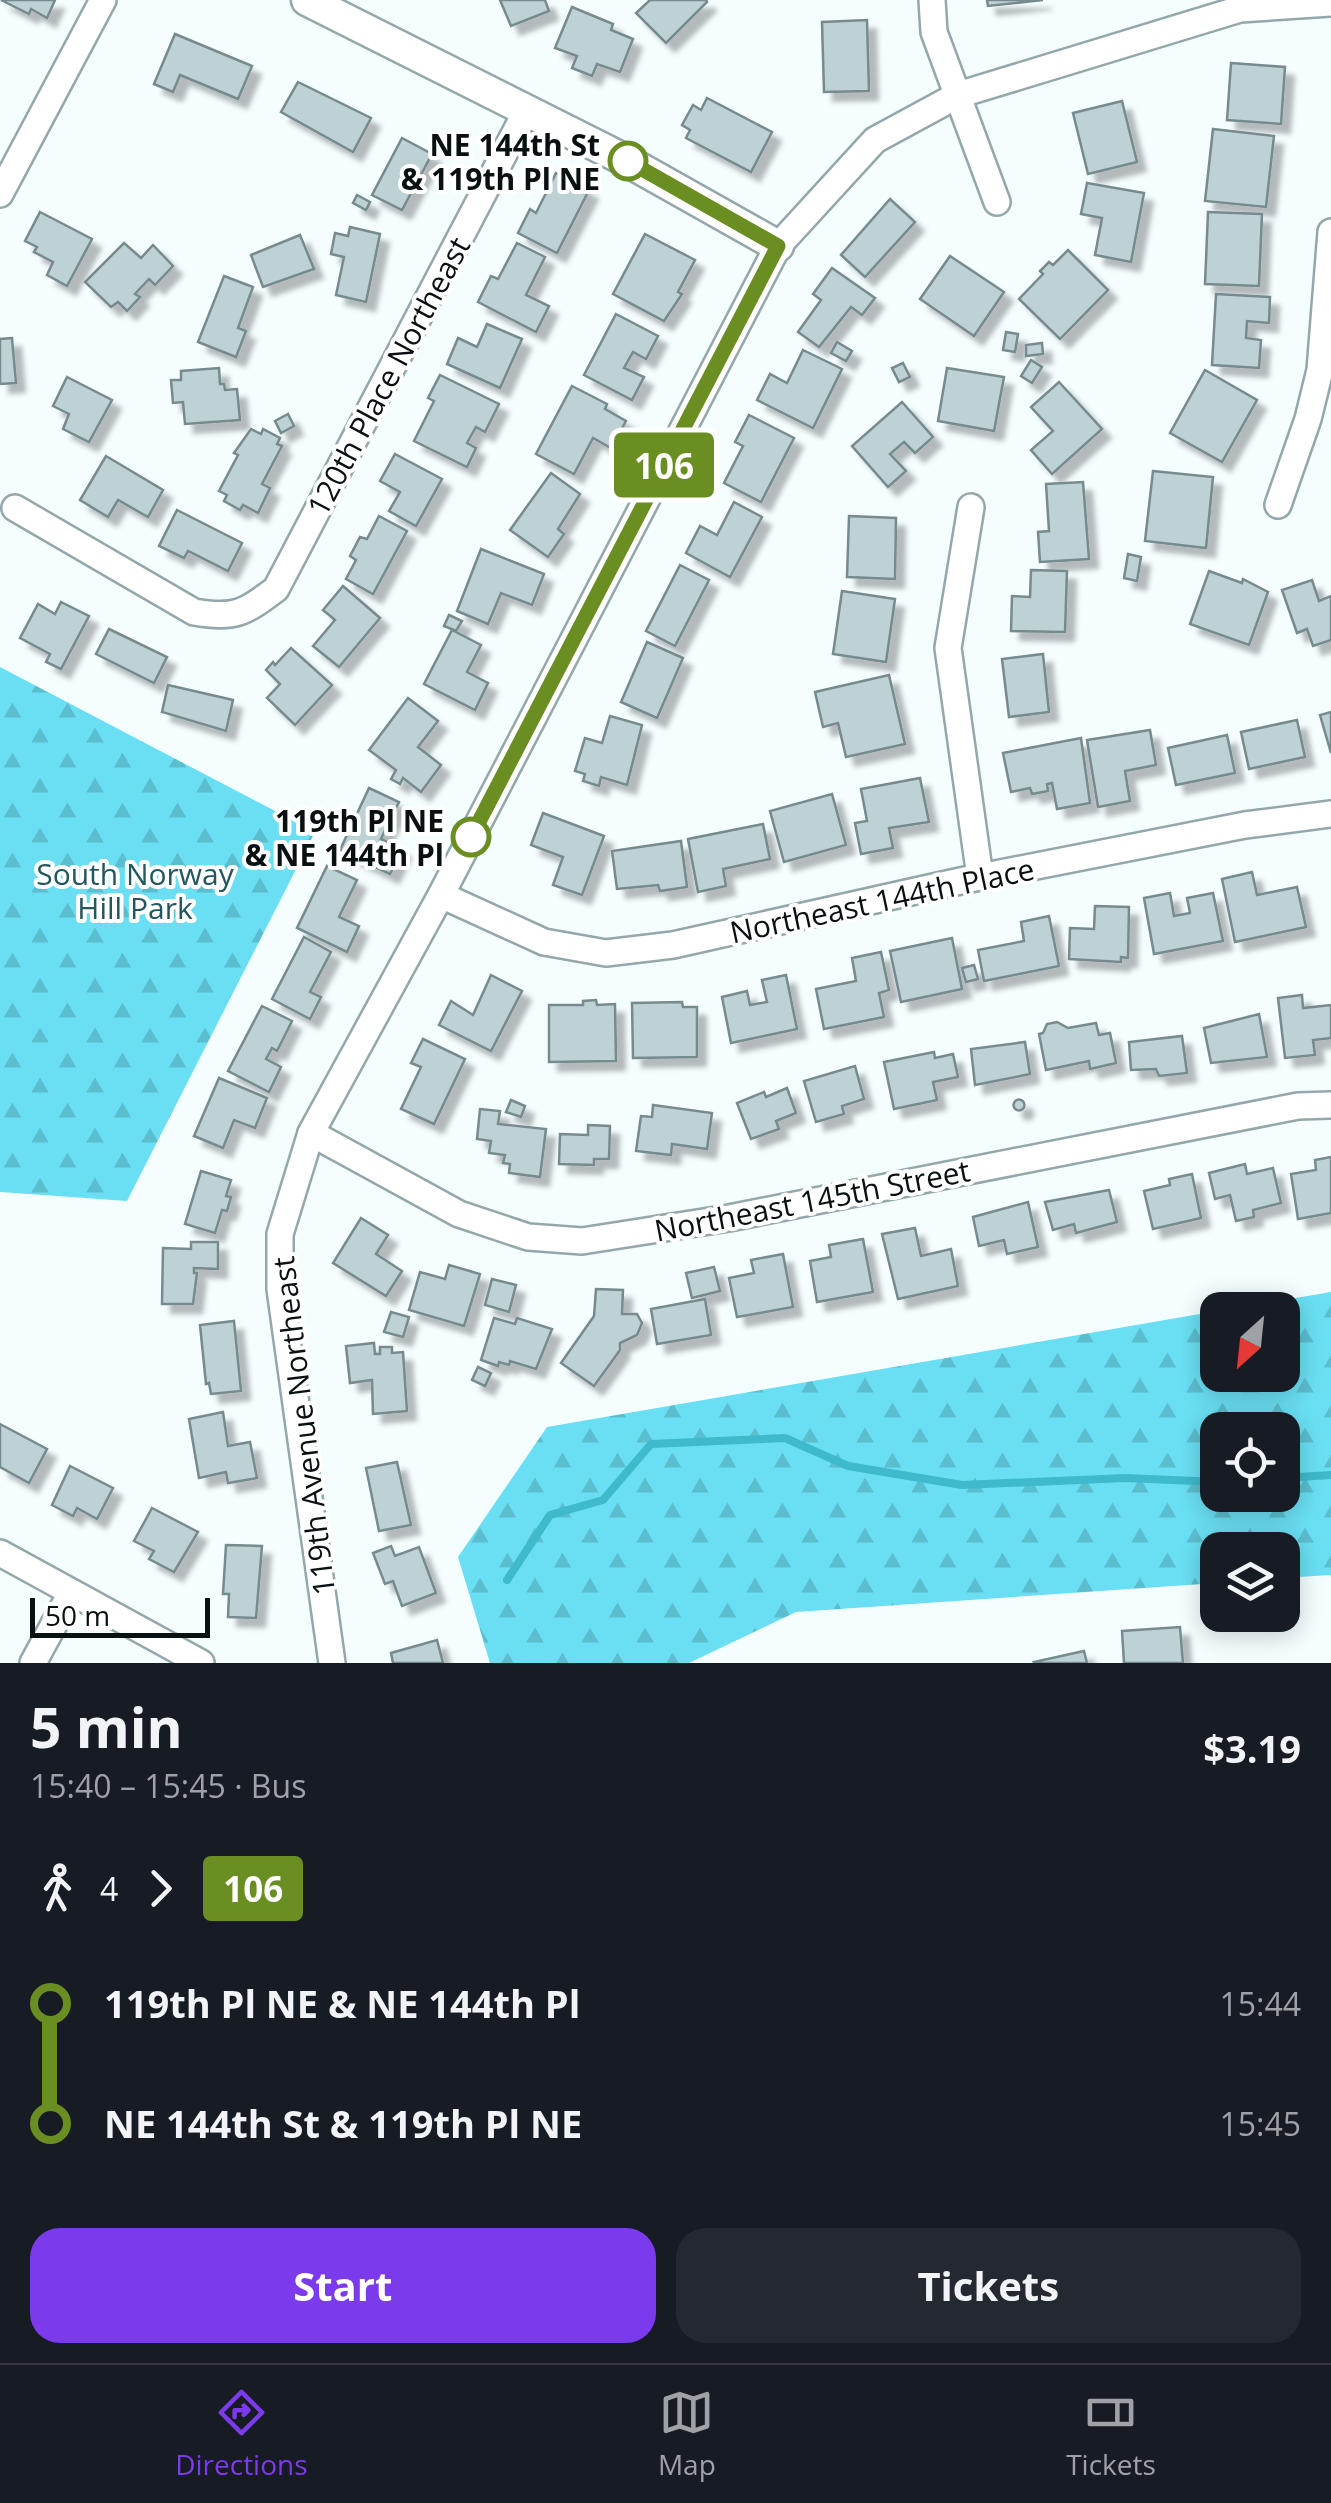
<!DOCTYPE html>
<html lang="en">
<head>
<meta charset="utf-8">
<style>
  body { margin:0; font-family:"Open Sans",sans-serif; background:#242831; color:#f1f3f6; height:100vh; display:flex; flex-direction:column; font-size:38px; white-space:nowrap }
  * { box-sizing:border-box; margin:0 }
  p { font-size:32px; color:#9ea1a6 }
  .icon { flex:none; width:55px; height:55px; fill:none; stroke:currentColor; stroke-width:2; stroke-linecap:round; stroke-linejoin:round }
  .map { position:relative; height:1663px; overflow:hidden }
  .panel { display:flex; flex-direction:column; background:#171b24; flex:1 }
  .panel>* { flex:none }
  .badge { padding:0 20px; border-radius:8px; font-size:35px; line-height:65px }
  .needle { width:65px; rotate:207deg }
  .tools { position:absolute; left:1200px; top:1292px; display:grid; gap:20px }
  .tools a { display:grid; place-items:center; width:100px; height:100px; border-radius:20px; background:#171b24; box-shadow:0 5px 25px #0003; font-size:50px }
  .scale { position:absolute; left:30px; bottom:25px; width:180px; box-sizing:border-box; padding-left:10px; border:5px solid #091012; border-top:0; font-size:28px; line-height:35px; white-space:nowrap; color:#091012; -webkit-text-stroke:8px #fff; paint-order:stroke }
  .map>.badge { position:absolute; translate:-50% -50%; box-shadow:0 0 0 5px #fff }
  .legs { display:flex; align-items:center; gap:15px; height:110px; padding:0 30px; font-size:32px }
  .legs p { margin-inline-start:auto }
  .overview { display:flex; align-items:center; justify-content:space-between; height:170px; padding:0 30px }
  h1 { font-size:55px; font-weight:700; line-height:75px }
  .primary-button { display:flex; gap:20px; margin-top:auto; padding:20px 30px }
  .primary-button a { flex:1; height:115px; border-radius:30px; background:#7c3aed; color:#fff; font-size:40px; font-weight:700; line-height:115px; text-align:center }
  .primary-button a+a { background:#242831; color:#f1f3f6 }
  ul { padding:0 30px; list-style:none }
  li { display:flex; align-items:center; gap:35px; height:120px; font-size:38px }
  li i { display:grid; place-items:center; width:15px; height:100%; margin:0 12px; background:currentColor }
  li i::after { content:''; width:25px; height:25px; margin:-12px; border:8px solid; border-radius:50%; background:#171b24 }
  li p { margin-inline-start:auto }
  li:first-child i { background:linear-gradient(#0000 50%,currentColor 0) }
  li:last-child i { background:linear-gradient(currentColor 50%,#0000 0) }
  .dock { display:flex; justify-content:space-around; align-items:center; height:140px; border-top:2px solid #363941; background:#171b24; font-size:28px; color:#9ea1a6 }
  .dock a { display:grid; justify-items:center; gap:5px }
  .dock .selected { color:#7c3aed }
  .map>svg:first-child { display:block }
  .forest { fill:url(#forest-firs); fill-rule:evenodd }
  .lines { fill:none; stroke-linecap:round; stroke-linejoin:round }
  .stream { stroke:#3fb9cc; stroke-width:8 }
  .building { fill:#bed2d6; stroke:#778a8e; stroke-width:2.5; filter:url(#shadow) }
  .minor-casing { stroke:#94a7ab; stroke-width:30 }
  .tertiary-casing { stroke:#94a7ab; stroke-width:35 }
  .minor { stroke:#fff; stroke-width:25 }
  .tertiary { stroke:#fff; stroke-width:30 }
  .line-1-casing { stroke:#fff; stroke-width:22 }
  .line-1 { stroke:#6b8e23; stroke-width:15 }
  .stop-1-dot { fill:#fff; stroke:#6b8e23; stroke-width:5 }
  .labels { text-anchor:middle; dominant-baseline:central; stroke-width:8; stroke-linejoin:round; paint-order:stroke }
  .stop-label { font-size:30px; font-weight:bold; fill:#091012; stroke:#fff; text-anchor:end }
  .street-label { font-size:30px; fill:#091012; stroke:#fff }
  .park-label { font-size:30px; fill:#23565e; stroke:#fff }
</style>
</head>
<body>
<div class="map">
<svg width="1331" height="1663" viewBox="0 0 1331 1663">
  <defs>
    <pattern id="forest-firs" width="22" height="20" patternUnits="userSpaceOnUse" patternTransform="scale(2.5)"><rect width="22" height="20" fill="#6adff3"/><path d="M5 1l3.5 6h-7zM16 11l3.5 6h-7z" fill="#5bbecf"/></pattern>
    <filter id="shadow"><feDropShadow dx="9" dy="9" stdDeviation="2.5" flood-color="#0004"/></filter>
  </defs>
  <rect width="100%" height="100%" fill="#f5feff"/>
  <g class="forest">
    <polygon points="0,667 315,832 127,1201 0,1192"/>
    <path d="M1331,1292v283l-48,3 -1,-28h-64l-1,33 -421,29 -107,51h-199l-32,-106 89,-130 670,-116 1,64h64v-65h-58zM1218,1430h64v65h-64z"/>
  </g>
  <g class="lines">
    <g class="stream">
      <polyline points="1282,1478 1331,1475"/>
      <polyline points="507,1580 550,1515 603,1500 651,1444 785,1438 848,1466 962,1485 1126,1478 1218,1482"/>
    </g>
  </g>
  <g class="building">
    <polygon points="1,0 55,0 47,18 31,9 29,14"/>
    <polygon points="500,0 545,0 549,11 511,26"/>
    <polygon points="650,0 706,0 707,2 666,43 636,13"/>
    <polygon points="987,0 1043,0 988,6"/>
    <polygon points="572,7 613,24 611,30 633,39 620,72 597,64 592,76 572,68 577,56 555,48"/>
    <polygon points="867,20 869,91 824,92 822,22"/>
    <polygon points="175,34 252,66 238,99 180,75 173,92 154,84"/>
    <polygon points="1231,63 1285,67 1281,124 1227,120"/>
    <polygon points="298,82 371,118 353,152 281,112"/>
    <polygon points="707,98 772,132 751,172 686,138 690,130 682,125 693,105 701,110"/>
    <polygon points="1122,101 1137,162 1088,174 1073,113"/>
    <polygon points="1213,129 1274,136 1266,207 1205,201"/>
    <polygon points="402,138 432,154 402,210 372,195"/>
    <polygon points="556,173 589,190 557,253 518,233 530,209 536,213"/>
    <polygon points="1087,183 1144,193 1131,262 1095,255 1102,218 1081,214"/>
    <polygon points="357,195 370,202 366,210 353,203"/>
    <polygon points="890,199 915,222 865,277 841,255"/>
    <polygon points="40,212 92,239 67,286 47,275 53,262 34,252 37,247 25,241"/>
    <polygon points="1208,212 1262,214 1259,286 1205,284"/>
    <polygon points="350,227 380,234 366,302 336,295 344,257 331,254 335,233 348,236"/>
    <polygon points="645,234 695,260 678,292 682,294 664,321 613,294"/>
    <polygon points="300,235 314,269 263,287 251,255"/>
    <polygon points="124,243 141,258 153,245 173,266 155,285 149,279 135,294 140,297 127,311 118,302 111,307 85,282"/>
    <polygon points="517,243 545,257 526,295 549,306 536,332 478,302 491,276 498,279"/>
    <polygon points="1068,250 1108,290 1060,339 1019,299 1043,274 1040,271 1049,262 1053,265"/>
    <polygon points="950,256 1004,292 974,336 920,299"/>
    <polygon points="832,268 875,298 862,315 851,307 819,347 798,332 821,300 813,294"/>
    <polygon points="224,276 253,287 238,328 246,331 236,357 198,342"/>
    <polygon points="1216,294 1270,297 1269,323 1247,321 1246,338 1261,340 1259,368 1212,365"/>
    <polygon points="616,314 658,336 646,359 633,352 624,368 644,377 632,400 584,375"/>
    <polygon points="487,324 522,339 500,388 447,364 458,338 477,347"/>
    <polygon points="1006,332 1018,334 1015,352 1003,350"/>
    <polygon points="12,338 16,383 0,384 0,339"/>
    <polygon points="837,342 852,351 846,361 831,353"/>
    <polygon points="1042,343 1043,354 1026,356 1026,345"/>
    <polygon points="803,350 842,369 813,428 757,400 770,374 787,383"/>
    <polygon points="1031,360 1042,367 1032,383 1021,376"/>
    <polygon points="903,363 910,377 899,382 892,368"/>
    <polygon points="219,368 220,384 224,384 225,390 237,389 240,420 185,424 183,402 173,403 171,380 181,380 181,371"/>
    <polygon points="947,368 1004,377 994,431 938,421"/>
    <polygon points="1205,370 1257,400 1222,462 1170,433"/>
    <polygon points="440,375 499,404 485,432 476,427 467,443 476,448 467,467 414,441 434,401 428,398"/>
    <polygon points="67,377 112,400 89,442 63,429 69,414 53,406"/>
    <polygon points="1059,382 1102,429 1052,474 1031,450 1053,431 1031,407"/>
    <polygon points="572,386 607,404 605,409 626,421 611,448 593,438 574,474 536,454"/>
    <polygon points="902,402 933,437 915,453 904,442 890,454 906,471 888,487 852,446"/>
    <polygon points="288,414 294,426 281,433 275,421"/>
    <polygon points="749,415 794,438 761,502 724,483 743,446 735,442"/>
    <polygon points="251,429 261,434 263,429 280,438 277,444 282,446 262,484 270,488 258,513 243,505 240,510 224,501 227,495 219,491 238,455 234,453"/>
    <polygon points="395,454 442,479 416,526 389,511 400,492 380,481"/>
    <polygon points="106,456 163,490 148,517 118,500 108,517 80,500"/>
    <polygon points="1153,471 1213,477 1206,548 1145,541"/>
    <polygon points="551,473 580,494 558,529 564,534 548,557 510,530"/>
    <polygon points="1083,482 1089,559 1040,562 1038,532 1049,531 1046,484"/>
    <polygon points="734,502 762,517 730,577 686,553 700,526 717,535"/>
    <polygon points="177,510 242,543 228,571 188,551 184,558 159,546"/>
    <polygon points="379,516 407,531 373,594 346,579 356,560 350,556 360,537 367,539"/>
    <polygon points="849,516 896,518 895,579 847,577"/>
    <polygon points="481,549 544,574 532,605 501,593 488,624 457,611"/>
    <polygon points="1128,554 1141,557 1137,581 1124,578"/>
    <polygon points="680,565 709,580 675,646 646,631"/>
    <polygon points="1031,570 1067,571 1065,632 1011,631 1012,596 1030,597"/>
    <polygon points="1209,571 1242,583 1243,579 1268,592 1249,645 1190,624"/>
    <polygon points="1312,580 1319,601 1331,596 1331,640 1313,646 1307,629 1297,633 1282,590"/>
    <polygon points="343,586 380,618 339,667 313,646 335,620 323,610"/>
    <polygon points="842,591 895,599 886,662 833,654"/>
    <polygon points="61,602 89,616 61,669 46,662 50,654 20,638 38,604 55,614"/>
    <polygon points="449,615 462,621 456,631 444,626"/>
    <polygon points="109,629 167,657 154,683 96,654"/>
    <polygon points="452,630 481,645 467,672 488,683 475,710 424,684"/>
    <polygon points="647,642 683,658 657,718 621,702"/>
    <polygon points="291,648 332,685 295,725 267,698 280,684 266,670 273,662 275,665"/>
    <polygon points="1043,654 1049,712 1009,717 1002,659"/>
    <polygon points="889,675 905,744 846,757 838,723 823,727 815,692"/>
    <polygon points="168,685 233,700 226,731 162,712"/>
    <polygon points="408,698 438,721 418,747 441,765 421,792 403,778 400,784 391,779 396,770 369,750"/>
    <polygon points="1331,712 1331,753 1320,715"/>
    <polygon points="610,716 642,725 627,785 601,777 599,786 583,781 585,774 575,771 585,738 602,743"/>
    <polygon points="1297,720 1305,757 1249,769 1241,732"/>
    <polygon points="1150,730 1156,765 1125,771 1130,801 1098,807 1087,740"/>
    <polygon points="1227,735 1235,773 1176,785 1168,748"/>
    <polygon points="1081,738 1090,803 1057,809 1052,783 1047,784 1048,791 1032,794 1030,788 1011,792 1003,753"/>
    <polygon points="920,778 929,822 889,828 893,848 861,854 855,823 867,821 861,789"/>
    <polygon points="369,788 399,802 381,839 402,849 390,874 340,850"/>
    <polygon points="832,794 846,845 784,862 770,811"/>
    <polygon points="543,813 604,836 582,895 553,885 563,857 531,845"/>
    <polygon points="763,824 770,859 723,869 726,886 698,892 688,839"/>
    <polygon points="681,841 687,887 660,891 658,885 617,889 612,851"/>
    <polygon points="327,866 357,880 339,917 359,926 347,952 297,928"/>
    <polygon points="1252,872 1257,895 1297,887 1306,927 1235,942 1222,879"/>
    <polygon points="1170,893 1174,916 1190,913 1187,898 1213,893 1223,941 1154,954 1144,898"/>
    <polygon points="1095,906 1129,907 1128,958 1121,957 1121,962 1069,959 1070,928 1094,929"/>
    <polygon points="1049,916 1059,966 984,981 978,950 1024,941 1021,922"/>
    <polygon points="304,937 331,952 310,992 321,997 310,1019 272,999"/>
    <polygon points="952,938 962,989 901,1002 890,951"/>
    <polygon points="881,952 889,990 879,993 884,1017 824,1029 816,989 856,981 852,958"/>
    <polygon points="974,965 978,979 966,982 962,968"/>
    <polygon points="491,975 522,991 491,1051 439,1025 451,1001 473,1015"/>
    <polygon points="786,975 797,1029 731,1043 722,997 747,991 750,1005 767,1002 762,980"/>
    <polygon points="1302,995 1303,1008 1331,1005 1331,1038 1313,1040 1315,1055 1285,1058 1278,998"/>
    <polygon points="596,1000 597,1005 615,1004 616,1061 549,1062 549,1005 583,1005 583,1001"/>
    <polygon points="682,1002 683,1007 697,1007 697,1057 633,1058 632,1003"/>
    <polygon points="262,1006 292,1021 277,1051 272,1048 266,1059 281,1067 269,1092 228,1071"/>
    <polygon points="1259,1014 1267,1057 1211,1063 1204,1028"/>
    <polygon points="1057,1022 1068,1028 1096,1023 1099,1035 1110,1033 1116,1063 1090,1069 1089,1061 1046,1070 1039,1034 1043,1033 1047,1024"/>
    <polygon points="1182,1036 1187,1073 1159,1076 1156,1069 1131,1070 1129,1042"/>
    <polygon points="423,1039 465,1059 434,1124 401,1109 421,1067 411,1063"/>
    <polygon points="1025,1042 1030,1074 975,1085 971,1049"/>
    <polygon points="934,1052 935,1058 953,1054 958,1077 933,1082 937,1100 894,1109 884,1062"/>
    <polygon points="855,1066 864,1099 842,1106 844,1114 816,1122 804,1081"/>
    <polygon points="219,1078 267,1098 255,1128 234,1120 223,1148 194,1136"/>
    <polygon points="787,1088 796,1113 776,1121 779,1129 751,1139 737,1103 764,1092 766,1097"/>
    <circle cx="1019" cy="1105" r="5.5"/>
    <polygon points="511,1100 525,1106 521,1117 506,1112"/>
    <polygon points="653,1105 712,1113 707,1149 672,1144 671,1155 636,1151 641,1116 652,1117"/>
    <polygon points="480,1109 500,1111 498,1124 546,1129 540,1177 509,1173 510,1164 503,1163 505,1155 489,1153 491,1141 477,1139"/>
    <polygon points="588,1125 610,1126 609,1159 594,1159 594,1165 559,1164 560,1134 588,1135"/>
    <polygon points="1331,1157 1331,1213 1298,1219 1291,1174 1316,1170 1315,1160"/>
    <polygon points="1245,1164 1247,1174 1273,1168 1281,1203 1253,1210 1254,1217 1236,1221 1230,1195 1215,1199 1209,1173"/>
    <polygon points="201,1171 231,1180 226,1196 231,1197 227,1211 222,1210 215,1233 185,1224"/>
    <polygon points="1192,1174 1201,1218 1153,1229 1144,1191 1170,1185 1169,1179"/>
    <polygon points="1109,1190 1117,1222 1076,1233 1074,1224 1053,1230 1045,1202"/>
    <polygon points="1028,1202 1038,1247 1007,1254 1004,1240 979,1246 973,1217"/>
    <polygon points="361,1218 388,1235 376,1254 402,1271 386,1296 333,1263"/>
    <polygon points="915,1228 921,1256 951,1249 958,1286 898,1299 882,1234"/>
    <polygon points="863,1239 873,1292 817,1302 810,1261 831,1257 829,1245"/>
    <polygon points="191,1242 218,1242 218,1269 194,1268 194,1273 197,1273 193,1304 162,1304 163,1248 191,1249"/>
    <polygon points="783,1254 793,1307 737,1317 729,1278 754,1273 751,1260"/>
    <polygon points="449,1265 480,1274 464,1326 409,1310 420,1272 445,1279"/>
    <polygon points="714,1267 720,1291 692,1298 686,1273"/>
    <polygon points="492,1279 516,1285 509,1312 485,1305"/>
    <polygon points="596,1289 623,1290 622,1314 637,1314 642,1323 637,1335 620,1343 620,1350 594,1386 561,1363 594,1316"/>
    <polygon points="705,1299 711,1335 657,1344 651,1309"/>
    <polygon points="391,1312 409,1317 403,1337 384,1332"/>
    <polygon points="494,1318 515,1324 517,1318 552,1329 536,1369 510,1361 509,1365 499,1362 498,1366 481,1360"/>
    <polygon points="234,1321 241,1391 211,1394 209,1383 206,1384 200,1325"/>
    <polygon points="374,1343 375,1354 380,1354 380,1347 392,1347 392,1353 403,1352 407,1411 373,1414 372,1380 350,1383 346,1346"/>
    <polygon points="478,1367 491,1373 485,1386 472,1380"/>
    <polygon points="223,1412 228,1446 250,1442 257,1478 228,1483 226,1472 199,1478 189,1419"/>
    <polygon points="0,1424 47,1449 29,1483 0,1467"/>
    <polygon points="397,1462 411,1525 379,1531 366,1468"/>
    <polygon points="70,1466 113,1488 97,1519 77,1508 73,1516 52,1505"/>
    <polygon points="152,1508 198,1532 174,1572 149,1559 154,1551 134,1541"/>
    <polygon points="226,1545 262,1546 256,1618 228,1617 229,1594 223,1594"/>
    <polygon points="391,1546 395,1556 419,1547 436,1593 402,1606 393,1581 385,1584 373,1553"/>
    <polygon points="1180,1627 1183,1663 1124,1663 1122,1631"/>
    <polygon points="437,1640 443,1663 393,1663 391,1653"/>
    <polygon points="1084,1651 1087,1663 1035,1663 1034,1662"/>
  </g>
  <g class="lines">
    <g class="minor-casing">
      <g id="minor">
        <polyline points="932,0 934,32 997,202"/>
        <polyline points="0,194 103,0"/>
        <polyline points="1278,505 1308,419 1320,370 1331,232"/>
        <polyline points="971,507 948,648 980,877"/>
        <path d="M15,508l179,104c41,7 50,1 82,-23l251,-479"/>
        <polyline points="441,895 544,942 606,953 673,945 965,880 1245,825 1331,814"/>
        <polyline points="311,1133 459,1214 528,1237 582,1241 729,1218 1298,1106 1331,1105"/>
        <polyline points="0,1553 201,1663"/>
        <polyline points="33,1663 71,1593"/>
        <polyline points="332,1663 280,1289 280,1234 311,1133 441,895 778,246 875,140 958,95 1240,9 1331,3"/>
      </g>
    </g>
    <g class="tertiary-casing">
      <polyline id="tertiary" points="307,0 627,161 778,246"/>
    </g>
    <use href="#minor" class="minor"/>
    <use href="#tertiary" class="tertiary"/>
  </g>
  <g class="lines">
    <g class="line-1-casing">
      <polyline id="line-1" points="471,837 778,246 628,161"/>
    </g>
    <use href="#line-1" class="line-1"/>
  </g>
  <g class="stop-1-dot">
    <circle cx="628" cy="161" r="18"/>
    <circle cx="471" cy="837" r="18"/>
  </g>
  <g class="labels">
    <g class="stop-label">
      <text x="600" y="144">NE 144th St<tspan x="600" dy="34">&amp; 119th Pl NE</tspan></text>
      <text x="444" y="820">119th Pl NE<tspan x="444" dy="34">&amp; NE 144th Pl</tspan></text>
    </g>
    <g class="street-label">
      <text transform="translate(388 376) rotate(-62)">120th Place Northeast</text>
      <text transform="translate(882 900) rotate(-12)">Northeast 144th Place</text>
      <text transform="translate(812 1200) rotate(-11)">Northeast 145th Street</text>
      <text transform="translate(303 1426) rotate(-97)">119th Avenue Northeast</text>
    </g>
    <g class="park-label">
      <text x="135" y="873">South Norway<tspan x="135" dy="34">Hill Park</tspan></text>
    </g>
  </g>
</svg>
<div class="tools">
<a><svg class="needle" viewBox="-14 -14 28 28"><path d="M0-13l5 13h-10z" fill="#e53935"/><path d="M0 13l5-13h-10z" fill="#9ea1a6"/></svg></a>
<a><svg class="icon" aria-label="locate" viewBox="0 0 24 24"><circle cx="12" cy="12" r="6"/><path d="M12 2v4M12 18v4M2 12h4M18 12h4"/></svg></a>
<a><svg class="icon" aria-label="layers" viewBox="0 0 24 24"><path d="M12 4l9 5-9 5-9-5zM3 14l9 5 9-5"/></svg></a>
</div>
<div class="scale">50 m</div>
<b class="badge" style="left:664px;top:465px;background:#6b8e23;color:#fff">106</b>
</div>
<section class="panel">
<div class="overview"><div><h1>5 min</h1><p>15:40 – 15:45 · Bus</p></div><b>$3.19</b></div>
<div class="legs"><svg class="icon" aria-label="walk" viewBox="0 0 24 24"><circle cx="13" cy="4" r="2"/><path d="M13 8l-2 6 4 7M11 14l-3 7M7 12l3-4h3l4 4"/></svg>4<svg class="icon" aria-label="forward" viewBox="0 0 24 24"><path d="M9 5l7 7-7 7"/></svg><b class="badge" style="background:#6b8e23;color:#fff">106</b></div>
<ul>
<li><i style="color:#6b8e23"></i><b>119th Pl NE &amp; NE 144th Pl</b><p>15:44</p></li>
<li><i style="color:#6b8e23"></i><b>NE 144th St &amp; 119th Pl NE</b><p>15:45</p></li>
</ul>
<div class="primary-button"><a>Start</a><a>Tickets</a></div>
</section>
<nav class="dock">
<a class="selected"><svg class="icon" aria-label="directions" viewBox="0 0 24 24"><path d="M12 3l9 9-9 9-9-9zM9 14v-3h6M13 9l2 2-2 2"/></svg>Directions</a>
<a><svg class="icon" aria-label="map" viewBox="0 0 24 24"><path d="M3 6l6-2 6 2 6-2v14l-6 2-6-2-6 2zM9 4v14M15 6v14"/></svg>Map</a>
<a><svg class="icon" aria-label="tickets" viewBox="0 0 24 24"><path d="M3 7h18v10H3zM15 7v10"/></svg>Tickets</a>
</nav>
</body>
</html>
